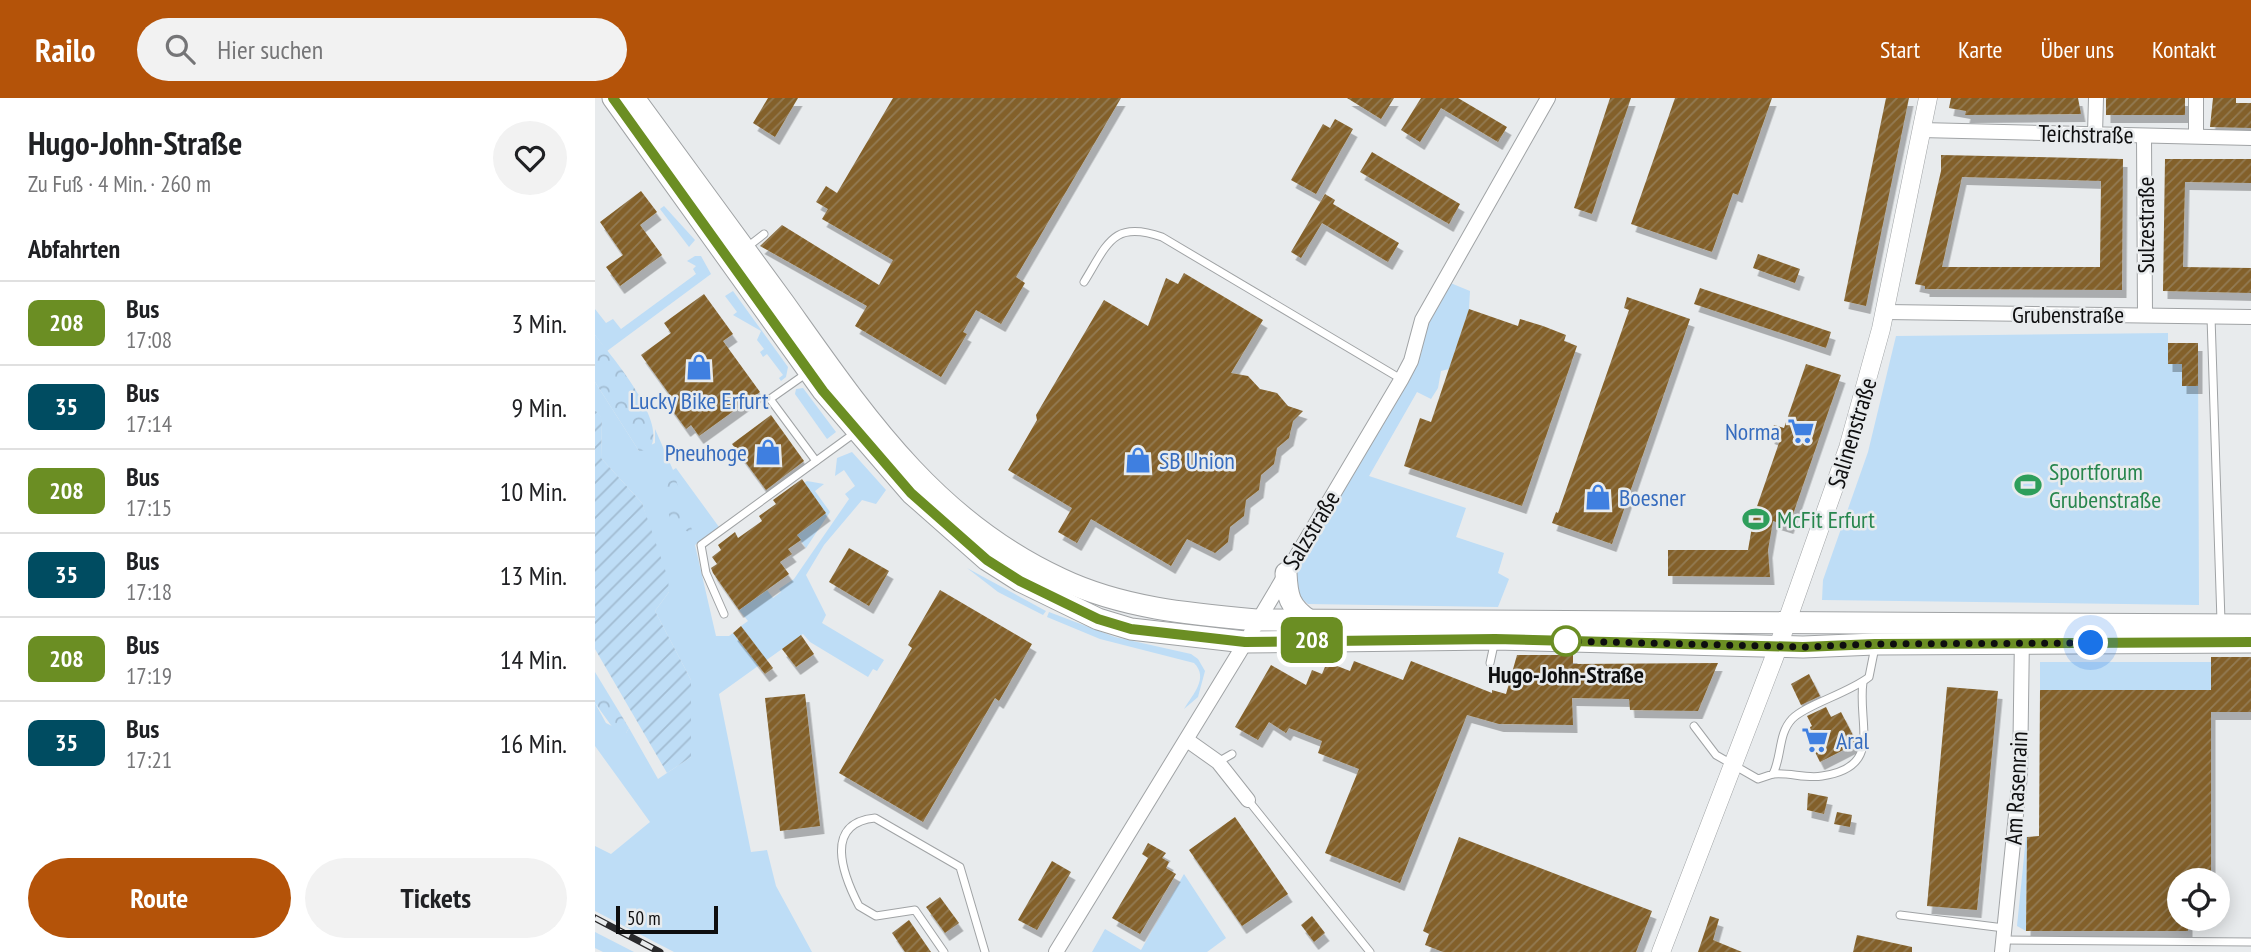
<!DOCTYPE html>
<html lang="de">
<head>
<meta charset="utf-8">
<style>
  body { margin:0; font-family:"PT Sans Narrow",sans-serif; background:#f2f2f2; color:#202124; height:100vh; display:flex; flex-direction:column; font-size:26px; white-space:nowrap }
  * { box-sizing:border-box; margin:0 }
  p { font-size:23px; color:#757577 }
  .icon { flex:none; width:38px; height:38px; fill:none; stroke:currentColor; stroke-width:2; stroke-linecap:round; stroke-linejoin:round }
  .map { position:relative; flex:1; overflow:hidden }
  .details { display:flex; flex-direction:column; background:#fff; width:595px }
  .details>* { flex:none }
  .badge { padding:0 14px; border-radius:10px; font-size:24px; line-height:46px }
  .tools { position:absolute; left:1572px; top:770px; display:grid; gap:14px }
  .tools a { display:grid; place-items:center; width:63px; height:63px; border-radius:50%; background:#fff; box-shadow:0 4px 18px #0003; font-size:35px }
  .scale { position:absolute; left:21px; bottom:18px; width:102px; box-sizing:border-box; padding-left:7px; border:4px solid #0e0e0f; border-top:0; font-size:19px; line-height:24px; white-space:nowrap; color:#0e0e0f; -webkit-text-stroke:5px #e8ebed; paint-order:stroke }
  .you { position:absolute; width:35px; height:35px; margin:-18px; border:5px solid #fff; border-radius:50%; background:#1a73e8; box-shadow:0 0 0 10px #1a73e833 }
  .map>.badge { position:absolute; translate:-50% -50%; box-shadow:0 0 0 4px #fff }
  h2 { padding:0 28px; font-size:26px; line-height:63px }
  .round { display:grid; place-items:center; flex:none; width:74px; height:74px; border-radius:37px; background:#f2f2f2 }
  .head { display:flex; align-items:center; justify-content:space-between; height:119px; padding:0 28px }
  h1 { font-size:33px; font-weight:600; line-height:52px }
  .primary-button { display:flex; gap:14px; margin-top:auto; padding:14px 28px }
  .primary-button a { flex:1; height:80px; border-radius:42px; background:#b45309; color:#fff; font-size:28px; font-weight:600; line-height:80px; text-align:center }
  .primary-button a+a { background:#f2f2f2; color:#202124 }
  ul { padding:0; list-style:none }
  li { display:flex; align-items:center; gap:21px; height:84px; padding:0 28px; border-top:2px solid #e0e0e0 }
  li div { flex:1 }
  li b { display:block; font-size:26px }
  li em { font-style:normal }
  li .badge { min-width:77px; font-weight:700; text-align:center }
  header { display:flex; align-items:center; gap:42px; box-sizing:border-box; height:98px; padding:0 35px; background:#b45309; color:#fff }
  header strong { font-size:33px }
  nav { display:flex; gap:38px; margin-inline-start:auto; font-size:24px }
  .search { width:490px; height:63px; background:#f2f2f2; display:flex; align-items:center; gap:18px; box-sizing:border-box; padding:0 24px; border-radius:38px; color:#757577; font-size:26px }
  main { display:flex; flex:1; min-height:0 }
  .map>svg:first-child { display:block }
  .grass { fill:#beddf6 }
  .forest { fill:url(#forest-crowns) }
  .garden { fill:url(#garden-furrows) }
  .building { fill:url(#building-hatch); fill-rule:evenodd; filter:url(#shadow) }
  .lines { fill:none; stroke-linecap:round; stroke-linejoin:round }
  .service-casing { stroke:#a0a3a5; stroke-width:9 }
  .minor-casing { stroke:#a0a3a5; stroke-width:16 }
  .tertiary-casing { stroke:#a0a3a5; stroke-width:19 }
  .secondary-casing { stroke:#a0a3a5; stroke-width:23 }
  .service { stroke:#fff; stroke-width:7 }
  .minor { stroke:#fff; stroke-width:14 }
  .tertiary { stroke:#fff; stroke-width:18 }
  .secondary { stroke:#fff; stroke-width:21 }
  .rail-casing { stroke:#2a2a2c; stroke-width:7 }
  .rail { stroke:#e8ebed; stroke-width:4.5; stroke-dasharray:13; stroke-linecap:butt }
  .line-casing { stroke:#fff; stroke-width:16 }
  .line { stroke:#6b8e23; stroke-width:10 }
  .walk { stroke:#0e0e0f; stroke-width:7; stroke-dasharray:0 12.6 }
  .stop-dot { fill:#fff; stroke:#6b8e23; stroke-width:3.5 }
  .labels { text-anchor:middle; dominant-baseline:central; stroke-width:5; stroke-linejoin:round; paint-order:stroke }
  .street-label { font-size:24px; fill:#0e0e0f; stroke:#e8ebed }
  .shop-label { font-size:24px; fill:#366cbe; stroke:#e8ebed; text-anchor:start }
  .leisure-label { font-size:24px; fill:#27864d; stroke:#e8ebed; text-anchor:start }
  .stop-label { font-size:24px; font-weight:bold; fill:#0e0e0f; stroke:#e8ebed }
</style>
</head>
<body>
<header>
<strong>Railo</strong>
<div class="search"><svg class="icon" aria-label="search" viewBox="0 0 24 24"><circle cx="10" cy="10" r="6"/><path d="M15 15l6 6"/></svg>Hier suchen</div>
<nav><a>Start</a><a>Karte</a><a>Über uns</a><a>Kontakt</a></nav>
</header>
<main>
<section class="details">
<div class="head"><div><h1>Hugo-John-Straße</h1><p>Zu Fuß · 4 Min. · 260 m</p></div><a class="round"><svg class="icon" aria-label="heart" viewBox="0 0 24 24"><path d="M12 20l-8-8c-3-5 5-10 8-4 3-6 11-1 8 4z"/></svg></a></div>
<h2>Abfahrten</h2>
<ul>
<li><span class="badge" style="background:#6b8e23;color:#fff">208</span><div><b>Bus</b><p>17:08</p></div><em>3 Min.</em></li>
<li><span class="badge" style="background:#004c61;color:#fff">35</span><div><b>Bus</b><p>17:14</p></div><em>9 Min.</em></li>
<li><span class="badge" style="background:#6b8e23;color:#fff">208</span><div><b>Bus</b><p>17:15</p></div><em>10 Min.</em></li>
<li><span class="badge" style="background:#004c61;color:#fff">35</span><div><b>Bus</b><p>17:18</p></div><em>13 Min.</em></li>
<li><span class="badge" style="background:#6b8e23;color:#fff">208</span><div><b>Bus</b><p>17:19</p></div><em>14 Min.</em></li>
<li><span class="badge" style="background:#004c61;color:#fff">35</span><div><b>Bus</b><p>17:21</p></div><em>16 Min.</em></li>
</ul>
<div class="primary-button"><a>Route</a><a>Tickets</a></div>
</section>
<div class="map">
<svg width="1656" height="854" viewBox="0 0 1656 854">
  <defs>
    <pattern id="forest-crowns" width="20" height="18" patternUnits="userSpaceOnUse" patternTransform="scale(1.75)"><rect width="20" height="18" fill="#beddf6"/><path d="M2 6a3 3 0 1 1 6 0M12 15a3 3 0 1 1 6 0" fill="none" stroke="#a2bcd2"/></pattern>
    <pattern id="garden-furrows" width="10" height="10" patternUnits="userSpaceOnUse" patternTransform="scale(1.75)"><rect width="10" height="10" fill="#beddf6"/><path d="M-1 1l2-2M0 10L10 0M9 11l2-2" fill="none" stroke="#a2bcd2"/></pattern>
    <pattern id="building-hatch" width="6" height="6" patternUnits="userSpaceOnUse" patternTransform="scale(1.75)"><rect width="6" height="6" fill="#83612a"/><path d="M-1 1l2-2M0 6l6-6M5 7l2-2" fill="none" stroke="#937b54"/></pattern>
    <filter id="shadow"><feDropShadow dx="4.5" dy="8" stdDeviation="0" flood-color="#0004"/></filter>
  </defs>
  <rect width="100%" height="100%" fill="#e8ebed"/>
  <g class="grass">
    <polygon points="69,108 100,142 94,149 65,111"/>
    <polygon points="100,158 106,158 116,176 12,253 0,237 0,211 11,225 18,221 26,231 101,176 98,171 101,168 92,163"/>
    <polygon points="853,184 875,193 874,211 854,271 846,273 843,290 836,301 822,294 774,378 871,410 861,439 909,455 903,475 914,481 903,509 713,506 704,498 697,478 826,256 834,219"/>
    <polygon points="138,193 193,269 191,279 186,283 184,280 188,277 172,256 168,259 165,254 169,251 162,242 166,233 138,217 142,214 130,198"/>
    <polygon points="1573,235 1573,245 1603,245 1604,507 1227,502 1228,482 1273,354 1301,238"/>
    <polygon points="0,284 44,353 60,345 60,331 78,372 81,370 124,429 100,447 121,538 134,538 138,535 152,553 160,547 146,528 153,523 144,512 172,492 178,500 186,494 184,491 199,481 254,401 250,396 260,388 249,372 240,378 242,360 257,354 291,392 281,406 267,402 229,447 211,477 231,517 227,525 289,562 282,573 278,571 273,579 215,544 208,536 124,596 156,754 172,752 181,788 217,854 79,854 0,813 0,748 16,756 55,724 0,648 0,605 11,625 31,635 34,630 63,681 96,659 96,582 60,513 74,494 47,405 6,360 7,321 0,312"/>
    <polygon points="208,290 241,334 232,341 200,296 201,291"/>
    <polygon points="212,383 229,386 220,393 235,414 211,450 202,437 231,415 209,385"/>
    <polygon points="372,470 451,513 448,517 403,494"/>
    <path d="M454,514l66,25 76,17 7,5 7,12 -7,26 -14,12c9,-15 25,-31 10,-46l-94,-24 -53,-22z"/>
    <rect x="1445" y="564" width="171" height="28"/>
    <polygon points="1431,739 1432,739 1431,833 1422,828"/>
    <polygon points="589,776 631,840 612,854 497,854 510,831 546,852"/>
    <polygon points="0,834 39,854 8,854 0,850"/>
  </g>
  <g class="forest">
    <path d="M0,237c18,23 75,89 54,115l-10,1 -44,-69z"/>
    <polygon points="80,379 98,435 78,429 65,389 71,382"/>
    <polygon points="0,574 34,630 31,635 23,637 0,605"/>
  </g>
  <polygon class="garden" points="0,312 7,320 6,360 47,405 73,480 74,494 60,513 96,582 96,659 72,675 0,551"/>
  <g class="building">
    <polygon points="173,0 203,0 180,39 158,25"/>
    <polygon points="298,0 526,0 421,179 430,185 406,226 381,212 368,234 372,236 346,279 260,228 272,208 165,148 187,127 284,187 298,162 227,121 233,111 221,104 231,88 242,95"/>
    <polygon points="752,0 799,0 786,21"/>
    <polygon points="826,0 863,0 912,29 903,44 846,10 825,44 806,32"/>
    <polygon points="1015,0 1036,0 997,116 979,110"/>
    <polygon points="1080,0 1177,0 1143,97 1138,95 1117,154 1036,126"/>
    <polygon points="1291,0 1314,0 1271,208 1249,203"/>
    <polygon points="1356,0 1483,0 1486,16 1370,17 1371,13 1354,10"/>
    <rect x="1511" y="0" width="79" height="17"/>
    <polygon points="1618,0 1641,0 1641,5 1656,5 1656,30 1615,29"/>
    <polygon points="740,21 758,31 721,96 696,82 728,26 735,30"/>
    <polygon points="777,54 865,106 854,126 765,74"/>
    <path d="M1346,57l182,4 -1,131 -197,-1v-3l-10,-2 26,-113zM1367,79l139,4 -1,86h-158z"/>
    <polygon points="1570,61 1656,61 1656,85 1590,84 1588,169 1656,170 1656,195 1568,193"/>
    <polygon points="46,93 62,114 45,127 67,157 25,188 11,169 28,157 5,124"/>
    <polygon points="730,96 740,102 738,106 804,145 793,164 727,125 706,160 696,154"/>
    <polygon points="1163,156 1205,171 1200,185 1158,170"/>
    <polygon points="589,175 668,222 636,275 653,278 665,291 682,295 693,308 708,313 698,323 694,340 682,350 679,366 666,377 664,392 651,402 649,418 635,429 633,444 620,455 592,441 576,468 496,421 482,445 463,434 477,410 413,372 442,322 441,317 509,202 553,228 571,180 583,186"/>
    <polygon points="1105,190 1236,234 1231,250 1099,206"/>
    <polygon points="109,196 138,236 128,243 165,294 104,338 96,327 91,331 69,301 75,297 46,257 76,235 69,225"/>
    <polygon points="1032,199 1095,221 1017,446 957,425 961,414 963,415 1034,212 1029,210"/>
    <polygon points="874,211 923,228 925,221 948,228 971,237 969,243 982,248 927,408 809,368 825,320 836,324"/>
    <polygon points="1573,245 1603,245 1603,288 1587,288 1587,266 1573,266"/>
    <polygon points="1211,266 1246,277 1194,428 1178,423 1173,452 1175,479 1073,478 1073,452 1153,452 1159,417 1185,342 1175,338 1179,327 1189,330"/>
    <polygon points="176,317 209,363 171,392 137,346"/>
    <polygon points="207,381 231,415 202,437 206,442 193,451 197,456 185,464 194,476 144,512 118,475 116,470 122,466 117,459 126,452 123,447 140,434 143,440 167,423 164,418 181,406 178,402"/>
    <polygon points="254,450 294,473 274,508 234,484"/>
    <polygon points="345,492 437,546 404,603 400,600 328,724 244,675 317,550 313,547"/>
    <polygon points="146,528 178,570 170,576 138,535"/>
    <polygon points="206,537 219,556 201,569 187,551"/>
    <polygon points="922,557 978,557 978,566 1123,565 1103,613 1035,612 1034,601 977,600 978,627 904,626 872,617 805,785 730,755 764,671 723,655 727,643 694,630 691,635 674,624 663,642 640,629 676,567 711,587 717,572 727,576 732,564 755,573 759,563 808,582 816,563 897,595 897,592 911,596"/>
    <polygon points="1616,559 1656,559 1656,614 1616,614 1616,776 1593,776 1593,782 1584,782 1584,821 1593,821 1593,833 1431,833 1432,739 1444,738 1445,592 1616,592"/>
    <polygon points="1214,576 1225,598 1206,607 1196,586"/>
    <polygon points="1352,589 1403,593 1382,812 1332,808"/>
    <polygon points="210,596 225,728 185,733 170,600"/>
    <polygon points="1231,609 1236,619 1246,614 1262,645 1225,664 1209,632 1217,628 1212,618"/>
    <polygon points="1213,695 1233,699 1229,716 1212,712"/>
    <polygon points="1242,714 1257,717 1255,729 1239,726"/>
    <polygon points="640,719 693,796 647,828 594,752"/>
    <polygon points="864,739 1057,813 1041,854 848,854 830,847 834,836 828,833"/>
    <polygon points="553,745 571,755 567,760 574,764 571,770 581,776 545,836 517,820 553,760 547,756"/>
    <polygon points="457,763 476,774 442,832 423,822"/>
    <polygon points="345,799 364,825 350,835 331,809"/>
    <polygon points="717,818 730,835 719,844 706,827"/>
    <polygon points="1115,818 1124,821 1118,842 1147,854 1103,854"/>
    <polygon points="314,822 336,854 310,854 297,835"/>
    <polygon points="1262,837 1317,849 1317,854 1258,854"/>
  </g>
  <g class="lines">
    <g class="service-casing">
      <g id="service">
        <polyline points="151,150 169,136"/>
        <path d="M489,184c24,-39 29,-62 78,-45l239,142"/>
        <polyline points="1616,219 1626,523"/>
        <polyline points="212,275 175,301 221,363"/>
        <polyline points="129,516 111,475 106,447 261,334"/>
        <polyline points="895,565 900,542"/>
        <path d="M1099,628l22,29 42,24 15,-5c9,-18 5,-40 19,-55 13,-14 57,-26 77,-42l6,-30"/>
        <polyline points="623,664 637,656"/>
        <path d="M1178,676c16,-2 33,5 49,2 62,-9 35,-52 41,-94"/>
        <polyline points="653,702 775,854"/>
        <polyline points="1305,817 1409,830"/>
        <polyline points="1409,842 1656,844"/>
        <path d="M349,854l-29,-42 -39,6 -17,-10c-16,-31 -36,-83 16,-88l85,49 25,85"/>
      </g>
    </g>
    <g class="minor-casing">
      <g id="minor">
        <polyline points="1601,0 1601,38"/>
        <polyline points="1326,32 1656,40"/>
        <polyline points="1500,36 1501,0"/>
        <polyline points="1549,38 1550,216"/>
        <polyline points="1290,214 1656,219"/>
        <polyline points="592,642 623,664 653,702"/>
        <polyline points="461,854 644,555 806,282 816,263 827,222 953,0"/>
        <polyline points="1407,854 1425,677 1427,537"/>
      </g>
    </g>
    <g class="tertiary-casing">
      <polyline id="tertiary" points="1066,854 1179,560 1253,350 1286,231 1333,0"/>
    </g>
    <g class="secondary-casing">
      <g id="secondary">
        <polyline points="18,0 228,293 316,395 392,462 425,483 503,521 536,531 650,544 900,541 1208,549 1280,546 1656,544"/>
        <path d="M39,0c50,68 100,137 150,205 79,111 149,217 277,276 61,29 129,35 196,41l994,5"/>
        <path d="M691,475c1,23 3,34 24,48"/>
      </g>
    </g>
    <use href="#service" class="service"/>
    <use href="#minor" class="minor"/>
    <use href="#tertiary" class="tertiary"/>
    <use href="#secondary" class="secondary"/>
    <g class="rail-casing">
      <polyline id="rail" points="0,820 65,854"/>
    </g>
    <use href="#rail" class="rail"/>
  </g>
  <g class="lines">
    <g class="line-casing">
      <polyline id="line" points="18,0 228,293 316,395 392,462 425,483 503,521 536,531 650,544 900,541 1208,549 1280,546 1656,544"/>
    </g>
    <use href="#line" class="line"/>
    <polyline class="walk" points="971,543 1208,549 1280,546 1496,545"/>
  </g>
  <defs>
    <g id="shop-bare" transform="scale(2.1)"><path d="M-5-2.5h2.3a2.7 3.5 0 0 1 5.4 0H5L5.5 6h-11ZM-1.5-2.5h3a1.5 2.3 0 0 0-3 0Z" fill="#3f7fe0" stroke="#e8ebed" stroke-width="2.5" paint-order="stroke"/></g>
    <g id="supermarket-bare" transform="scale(2.1)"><path d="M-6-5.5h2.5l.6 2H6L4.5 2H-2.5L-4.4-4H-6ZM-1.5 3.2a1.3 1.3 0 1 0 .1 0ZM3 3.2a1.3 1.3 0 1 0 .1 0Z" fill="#3f7fe0" stroke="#e8ebed" stroke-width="2.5" paint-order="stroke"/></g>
    <g id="stadium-bare" transform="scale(2.1)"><path d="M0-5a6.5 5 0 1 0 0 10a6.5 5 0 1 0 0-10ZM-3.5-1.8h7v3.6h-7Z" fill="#2e9e5b" stroke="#e8ebed" stroke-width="2.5" paint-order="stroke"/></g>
  </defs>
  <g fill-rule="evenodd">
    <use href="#shop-bare" x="104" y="269"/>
    <use href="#supermarket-bare" x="1206" y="333"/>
    <use href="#shop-bare" x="173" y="354"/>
    <use href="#shop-bare" x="543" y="362"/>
    <use href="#stadium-bare" x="1433" y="387"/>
    <use href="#shop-bare" x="1003" y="399"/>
    <use href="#stadium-bare" x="1161" y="421"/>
    <use href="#supermarket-bare" x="1220" y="642"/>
  </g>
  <circle class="stop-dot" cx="971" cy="543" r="14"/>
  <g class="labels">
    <g class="street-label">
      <text transform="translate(1491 36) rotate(1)">Teichstraße</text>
      <text transform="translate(1550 127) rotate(-90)">Sulzestraße</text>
      <text x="1473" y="216">Grubenstraße</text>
      <text transform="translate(1257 335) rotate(-73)">Salinenstraße</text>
      <text transform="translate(716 432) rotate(-59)">Salzstraße</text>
      <text transform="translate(1421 690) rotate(-87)">Am Rasenrain</text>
    </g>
    <g class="shop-label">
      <text x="104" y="302" text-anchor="middle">Lucky Bike Erfurt</text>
      <text x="1185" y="333" text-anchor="end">Norma</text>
      <text x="152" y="354" text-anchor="end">Pneuhoge</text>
      <text x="564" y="362">SB Union</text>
      <text x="1024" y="399">Boesner</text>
      <text x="1241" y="642">Aral</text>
    </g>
    <g class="leisure-label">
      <text x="1454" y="373">Sportforum<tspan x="1454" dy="28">Grubenstraße</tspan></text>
      <text x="1182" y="421">McFit Erfurt</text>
    </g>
    <g class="stop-label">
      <text x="971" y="576">Hugo-John-Straße</text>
    </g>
  </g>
</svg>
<div class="tools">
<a><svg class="icon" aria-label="locate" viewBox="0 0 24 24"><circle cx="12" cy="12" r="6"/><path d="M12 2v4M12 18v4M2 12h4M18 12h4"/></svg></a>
</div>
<div class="scale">50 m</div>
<div class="you" style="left:1496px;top:545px"></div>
<b class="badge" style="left:717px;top:542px;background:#6b8e23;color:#fff">208</b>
</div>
</main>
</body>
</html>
